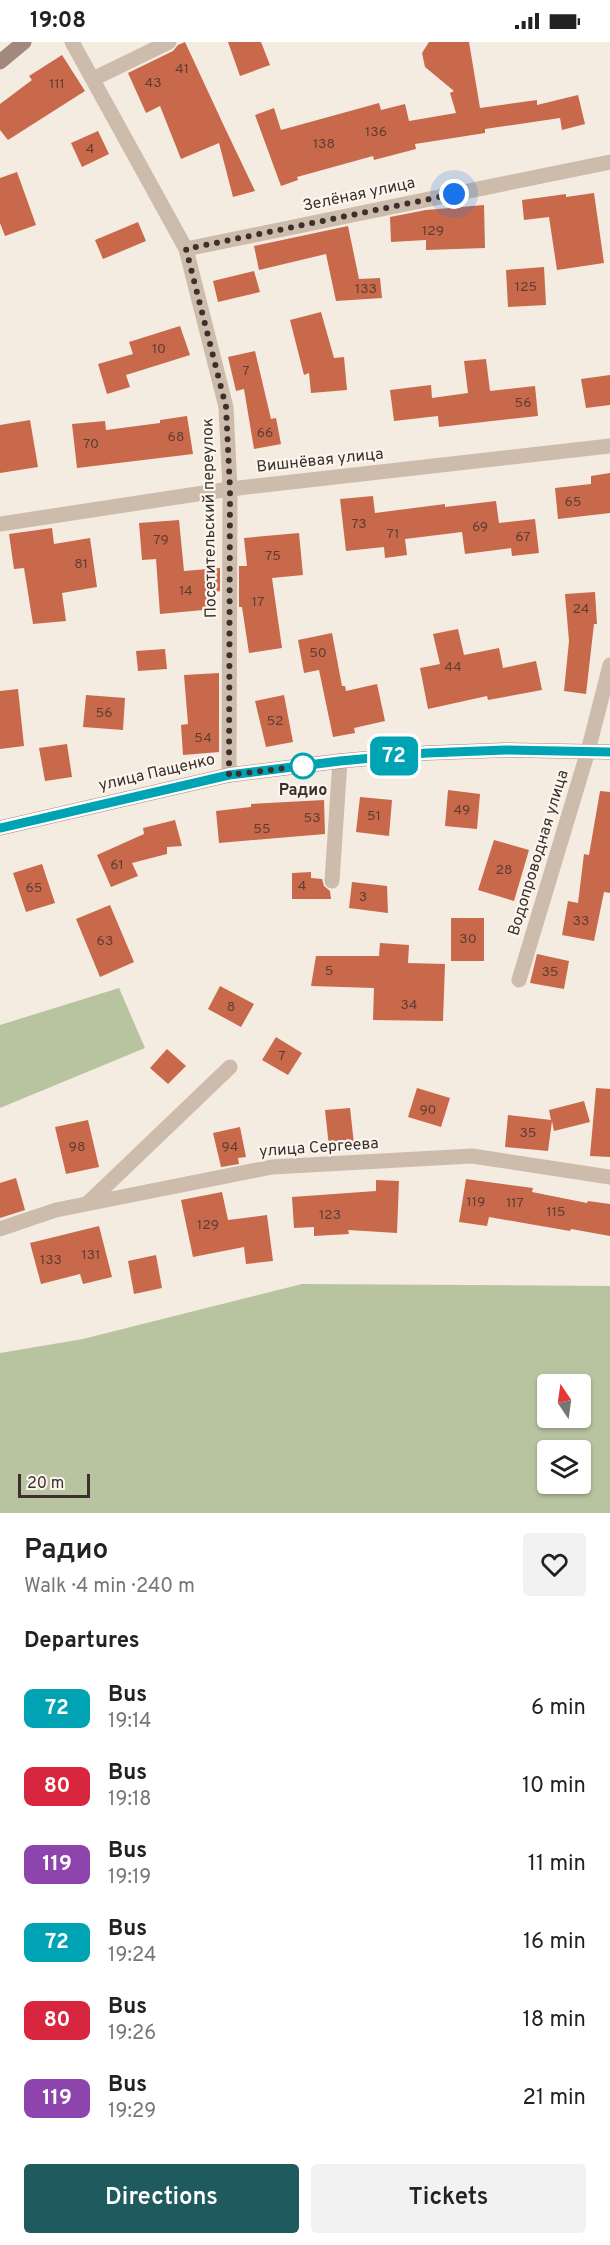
<!DOCTYPE html>
<html lang="en">
<head>
<meta charset="utf-8">
<style>
  body { margin:0; font-family:Overpass,sans-serif; background:#f2f2f2; color:#222; height:100vh; display:flex; flex-direction:column; font-size:22px; white-space:nowrap }
  * { box-sizing:border-box; margin:0 }
  p { font-size:20px; color:#767676 }
  .icon { flex:none; width:33px; height:33px; fill:none; stroke:currentColor; stroke-width:2; stroke-linecap:round; stroke-linejoin:round }
  .map { position:relative; height:1471px; overflow:hidden }
  .details { display:flex; flex-direction:column; background:#fff; flex:1 }
  .details>* { flex:none }
  .badge { padding:0 12px; border-radius:9px; font-size:21px; line-height:39px }
  .needle { width:39px; rotate:347deg }
  .buttons { position:absolute; left:537px; top:1332px; display:grid; gap:12px }
  .buttons a { display:grid; place-items:center; width:54px; height:54px; border-radius:6px; background:#fff; box-shadow:0 2px 4px #0004; font-size:30px }
  .scale { position:absolute; left:18px; bottom:15px; width:72px; box-sizing:border-box; padding-left:6px; border:3px solid #3b302b; border-top:0; font-size:16px; line-height:21px; white-space:nowrap; color:#3b302b; -webkit-text-stroke:4px #fbf5ee; paint-order:stroke }
  .you { position:absolute; width:30px; height:30px; margin:-15px; border:4px solid #fff; border-radius:50%; background:#1a73e8; box-shadow:0 0 0 9px #1a73e833 }
  .map>.badge { position:absolute; translate:-50% -50%; box-shadow:0 0 0 3px #fff }
  h2 { padding:0 24px; font-size:22px; line-height:54px }
  .round { display:grid; place-items:center; flex:none; width:63px; height:63px; border-radius:6px; background:#f2f2f2 }
  .headline { display:flex; align-items:center; justify-content:space-between; height:102px; padding:0 24px }
  h1 { font-size:28px; font-weight:600; line-height:45px }
  .button { display:flex; gap:12px; margin-top:auto; padding:12px 24px }
  .button a { flex:1; height:69px; border-radius:6px; background:#1f5a5e; color:#fff; font-size:24px; font-weight:600; line-height:69px; text-align:center }
  .button a+a { background:#f2f2f2; color:#222 }
  ul { padding:0; list-style:none }
  li { display:flex; align-items:center; gap:18px; height:78px; padding:0 24px }
  li div { flex:1 }
  li b { display:block; font-size:22px }
  li em { font-style:normal }
  li .badge { min-width:66px; font-weight:700; text-align:center }
  .status { display:flex; justify-content:space-between; align-items:center; height:42px; padding:0 30px; background:#fff; direction:ltr }
  .status svg { height:16px; fill:currentColor }
  .map>svg:first-child { display:block }
  .green { fill:#b8c4a0; fill-rule:evenodd }
  .building { fill:#c8694b }
  .lines { fill:none; stroke-linecap:round; stroke-linejoin:round }
  .street { stroke:#cdbbac; stroke-width:15 }
  .secondary { stroke:#a18a7d; stroke-width:15 }
  .line-casing { stroke:#fff; stroke-width:14 }
  .line { stroke:#00a3b4; stroke-width:9 }
  .walk { stroke:#3b302b; stroke-width:6; stroke-dasharray:0 10.8 }
  .stop-dot { fill:#fff; stroke:#00a3b4; stroke-width:3 }
  .labels { text-anchor:middle; dominant-baseline:central; stroke-width:4.5; stroke-linejoin:round; paint-order:stroke }
  .number-label { font-size:14px; fill:#5e3e33 }
  .street-label { font-size:16px; fill:#3b302b; stroke:#fbf5ee }
  .stop-label { font-size:16px; font-weight:bold; fill:#3b302b; stroke:#fbf5ee }
</style>
</head>
<body>
<div class="status"><b>19:08</b><svg viewBox="0 0 49 12"><path d="M0 12V9h3v3zM5 12V6h3v6zM10 12V3h3v9zM15 12V0h3v12zM26 1h20v11H26zM47 4h2v5h-2z"/></svg></div>
<div class="map">
<svg width="610" height="1471" viewBox="0 0 610 1471">
  <rect width="100%" height="100%" fill="#f4ebe1"/>
  <g class="green">
    <polygon points="119,946 145,1006 0,1066 0,983"/>
    <path d="M302,1242l308,2v227h-610v-160l83,-14zM548,1342h32v34h-32zM548,1408h32v34h-32z"/>
  </g>
  <g class="building">
    <polygon points="185,0 224,84 255,149 233,155 219,101 181,117 160,64 146,71 128,31 173,9 178,3"/>
    <polygon points="228,0 261,0 270,23 240,34"/>
    <polygon points="429,0 469,0 480,66 537,58 537,63 578,53 585,82 562,88 560,76 485,87 485,91 415,102 416,107 374,118 373,114 297,135 298,138 281,144 255,73 274,66 281,88 379,61 381,68 405,62 409,79 456,71 450,51 454,49 425,25 422,11"/>
    <polygon points="62,13 85,49 8,98 0,88 0,62 32,38 29,34"/>
    <polygon points="98,89 109,112 82,125 71,101"/>
    <polygon points="17,130 36,183 5,194 0,181 0,136"/>
    <polygon points="594,151 604,221 557,228 549,175 524,178 522,158 566,152 566,155"/>
    <polygon points="484,163 485,206 426,208 426,198 391,200 390,175 426,168"/>
    <polygon points="138,180 146,199 103,217 95,198"/>
    <polygon points="348,184 359,237 380,236 382,256 336,259 326,212 259,228 254,204"/>
    <polygon points="544,225 546,263 508,265 506,228"/>
    <polygon points="254,229 260,250 218,260 213,239"/>
    <polygon points="321,270 334,316 344,315 347,348 311,351 309,331 304,333 290,278"/>
    <polygon points="180,284 190,313 126,333 130,345 107,352 98,322 133,312 129,300"/>
    <polygon points="255,309 271,377 276,376 281,402 254,407 244,347 236,349 228,315"/>
    <polygon points="486,317 490,349 535,344 538,374 439,385 438,374 394,379 390,348 431,343 432,356 468,351 464,319"/>
    <polygon points="610,333 610,363 586,366 581,337"/>
    <polygon points="187,374 193,412 77,426 72,382 105,379 106,388 160,381 160,378"/>
    <polygon points="30,378 38,425 0,431 0,383"/>
    <polygon points="610,431 610,471 558,477 555,446 591,442 591,434"/>
    <polygon points="373,454 375,471 445,462 445,465 496,459 499,481 535,477 539,511 512,514 511,506 465,512 462,490 405,497 407,513 385,516 384,505 346,509 340,457"/>
    <polygon points="179,478 184,529 220,526 220,549 212,551 214,567 160,572 156,517 142,518 139,481"/>
    <polygon points="52,486 54,502 90,496 97,545 62,551 66,579 33,582 24,526 14,527 9,492"/>
    <polygon points="299,491 303,533 272,536 282,606 249,611 242,565 239,565 239,524 247,524 244,496"/>
    <polygon points="595,550 597,582 594,582 586,652 564,649 569,599 565,552"/>
    <polygon points="458,587 464,613 499,606 503,626 536,619 542,648 488,658 487,654 428,667 420,626 440,622 433,592"/>
    <polygon points="332,591 342,644 345,644 346,649 377,642 385,679 354,686 355,691 333,695 319,628 304,631 298,598"/>
    <polygon points="165,607 167,627 138,629 136,609"/>
    <polygon points="219,631 219,710 183,713 181,683 188,682 184,633"/>
    <polygon points="18,647 24,704 0,707 0,649"/>
    <polygon points="86,653 125,656 123,688 83,685"/>
    <polygon points="284,653 293,700 266,705 255,659"/>
    <polygon points="67,702 72,735 45,739 39,706"/>
    <polygon points="448,748 480,752 477,787 445,784"/>
    <polygon points="600,749 610,750 610,851 604,850 594,899 562,893 568,859 578,861 584,812 589,813"/>
    <polygon points="360,755 392,758 389,794 356,790"/>
    <polygon points="324,758 325,792 219,801 216,769 251,765 251,762"/>
    <polygon points="175,778 182,804 167,805 167,812 132,821 138,834 111,845 97,813 144,792 143,786"/>
    <polygon points="494,798 529,808 514,859 478,848"/>
    <polygon points="42,822 55,861 26,870 13,831"/>
    <polygon points="311,830 311,836 322,837 324,844 330,849 331,857 292,857 292,831"/>
    <polygon points="352,840 387,844 388,871 349,866"/>
    <polygon points="110,863 134,920 100,935 76,877"/>
    <rect x="451" y="876" width="33" height="43"/>
    <polygon points="380,901 409,903 408,921 445,922 443,979 373,978 374,946 311,944 316,914 379,914"/>
    <polygon points="537,912 569,919 564,947 530,941"/>
    <polygon points="220,944 254,962 241,985 208,967"/>
    <polygon points="276,995 302,1011 288,1033 262,1018"/>
    <polygon points="167,1007 186,1024 168,1042 150,1026"/>
    <polygon points="417,1046 450,1056 441,1085 408,1075"/>
    <polygon points="596,1046 610,1047 610,1115 590,1114"/>
    <polygon points="584,1059 590,1080 554,1089 552,1079 548,1109 505,1105 508,1073 551,1078 549,1068"/>
    <polygon points="350,1066 354,1102 329,1105 325,1068"/>
    <polygon points="88,1078 99,1125 66,1132 55,1085"/>
    <polygon points="240,1085 246,1115 238,1116 239,1122 221,1125 213,1091"/>
    <polygon points="16,1136 25,1168 0,1176 0,1141"/>
    <polygon points="466,1137 533,1146 532,1150 587,1161 588,1159 610,1162 610,1194 571,1187 570,1189 489,1175 487,1184 459,1180"/>
    <polygon points="376,1138 399,1139 397,1191 348,1188 349,1192 314,1194 314,1185 294,1186 292,1155 376,1149"/>
    <polygon points="222,1150 228,1178 267,1173 273,1219 246,1222 244,1205 193,1215 181,1158"/>
    <polygon points="99,1184 112,1235 83,1242 80,1232 41,1242 30,1201"/>
    <polygon points="156,1213 162,1246 134,1252 128,1219"/>
  </g>
  <g class="lines">
    <g class="street">
      <polyline points="72,0 186,207 226,365 230,447 229,733"/>
      <polyline points="93,37 169,0"/>
      <polyline points="186,207 610,120"/>
      <polyline points="0,482 230,447 610,404"/>
      <polyline points="332,839 340,719"/>
      <polyline points="519,938 588,709 610,623"/>
      <polyline points="88,1161 230,1025"/>
      <polyline points="0,1187 56,1168 272,1125 472,1114 610,1135"/>
    </g>
    <g class="secondary">
      <polyline points="0,20 24,0"/>
      <polyline points="0,786 229,733 340,719 427,711 505,708 610,710"/>
    </g>
  </g>
  <g class="lines">
    <g class="line-casing">
      <polyline id="line" points="0,786 229,733 340,719 427,711 506,708 610,710"/>
    </g>
    <use href="#line" class="line"/>
    <polyline class="walk" points="303,724 229,733 230,447 226,365 186,207 454,152"/>
  </g>
  <circle class="stop-dot" cx="303" cy="724" r="12"/>
  <g class="labels">
    <g class="number-label">
      <text x="182" y="27">41</text>
      <text x="153" y="41">43</text>
      <text x="57" y="42">111</text>
      <text x="376" y="90">136</text>
      <text x="324" y="102">138</text>
      <text x="90" y="107">4</text>
      <text x="433" y="189">129</text>
      <text x="526" y="245">125</text>
      <text x="366" y="247">133</text>
      <text x="159" y="307">10</text>
      <text x="246" y="329">7</text>
      <text x="523" y="361">56</text>
      <text x="265" y="391">66</text>
      <text x="176" y="395">68</text>
      <text x="91" y="402">70</text>
      <text x="573" y="460">65</text>
      <text x="359" y="482">73</text>
      <text x="480" y="485">69</text>
      <text x="393" y="492">71</text>
      <text x="523" y="495">67</text>
      <text x="161" y="498">79</text>
      <text x="273" y="514">75</text>
      <text x="81" y="522">81</text>
      <text x="186" y="549">14</text>
      <text x="258" y="560">17</text>
      <text x="581" y="567">24</text>
      <text x="318" y="611">50</text>
      <text x="453" y="625">44</text>
      <text x="104" y="671">56</text>
      <text x="275" y="679">52</text>
      <text x="203" y="696">54</text>
      <text x="462" y="768">49</text>
      <text x="374" y="774">51</text>
      <text x="312" y="776">53</text>
      <text x="262" y="787">55</text>
      <text x="117" y="823">61</text>
      <text x="504" y="828">28</text>
      <text x="302" y="844">4</text>
      <text x="34" y="846">65</text>
      <text x="363" y="855">3</text>
      <text x="581" y="879">33</text>
      <text x="468" y="897">30</text>
      <text x="105" y="899">63</text>
      <text x="329" y="929">5</text>
      <text x="550" y="930">35</text>
      <text x="409" y="963">34</text>
      <text x="231" y="965">8</text>
      <text x="282" y="1014">7</text>
      <text x="428" y="1068">90</text>
      <text x="528" y="1091">35</text>
      <text x="77" y="1105">98</text>
      <text x="230" y="1105">94</text>
      <text x="476" y="1160">119</text>
      <text x="515" y="1161">117</text>
      <text x="556" y="1170">115</text>
      <text x="330" y="1173">123</text>
      <text x="208" y="1183">129</text>
      <text x="91" y="1213">131</text>
      <text x="51" y="1218">133</text>
    </g>
    <g class="street-label">
      <text transform="translate(359 153) rotate(-12)">Зелёная улица</text>
      <text transform="translate(320 419) rotate(-6)">Вишнёвая улица</text>
      <text transform="translate(210 476) rotate(-91)">Посетительский переулок</text>
      <text transform="translate(157 731) rotate(-13)">улица Пащенко</text>
      <text transform="translate(539 811) rotate(-73)">Водопроводная улица</text>
      <text transform="translate(319 1106) rotate(-4)">улица Сергеева</text>
    </g>
    <g class="stop-label">
      <text x="303" y="749">Радио</text>
    </g>
  </g>
</svg>
<div class="buttons">
<a><svg class="needle" viewBox="-14 -14 28 28"><path d="M0-13l5 13h-10z" fill="#e53935"/><path d="M0 13l5-13h-10z" fill="#767676"/></svg></a>
<a><svg class="icon" aria-label="layers" viewBox="0 0 24 24"><path d="M12 4l9 5-9 5-9-5zM3 14l9 5 9-5"/></svg></a>
</div>
<div class="scale">20 m</div>
<div class="you" style="left:454px;top:152px"></div>
<b class="badge" style="left:394px;top:714px;background:#00a3b4;color:#fff">72</b>
</div>
<section class="details">
<div class="headline"><div><h1>Радио</h1><p>Walk · 4 min · 240 m</p></div><a class="round"><svg class="icon" aria-label="heart" viewBox="0 0 24 24"><path d="M12 20l-8-8c-3-5 5-10 8-4 3-6 11-1 8 4z"/></svg></a></div>
<h2>Departures</h2>
<ul>
<li><span class="badge" style="background:#00a3b4;color:#fff">72</span><div><b>Bus</b><p>19:14</p></div><em>6 min</em></li>
<li><span class="badge" style="background:#d7263d;color:#fff">80</span><div><b>Bus</b><p>19:18</p></div><em>10 min</em></li>
<li><span class="badge" style="background:#8e44ad;color:#fff">119</span><div><b>Bus</b><p>19:19</p></div><em>11 min</em></li>
<li><span class="badge" style="background:#00a3b4;color:#fff">72</span><div><b>Bus</b><p>19:24</p></div><em>16 min</em></li>
<li><span class="badge" style="background:#d7263d;color:#fff">80</span><div><b>Bus</b><p>19:26</p></div><em>18 min</em></li>
<li><span class="badge" style="background:#8e44ad;color:#fff">119</span><div><b>Bus</b><p>19:29</p></div><em>21 min</em></li>
</ul>
<div class="button"><a>Directions</a><a>Tickets</a></div>
</section>
</body>
</html>
